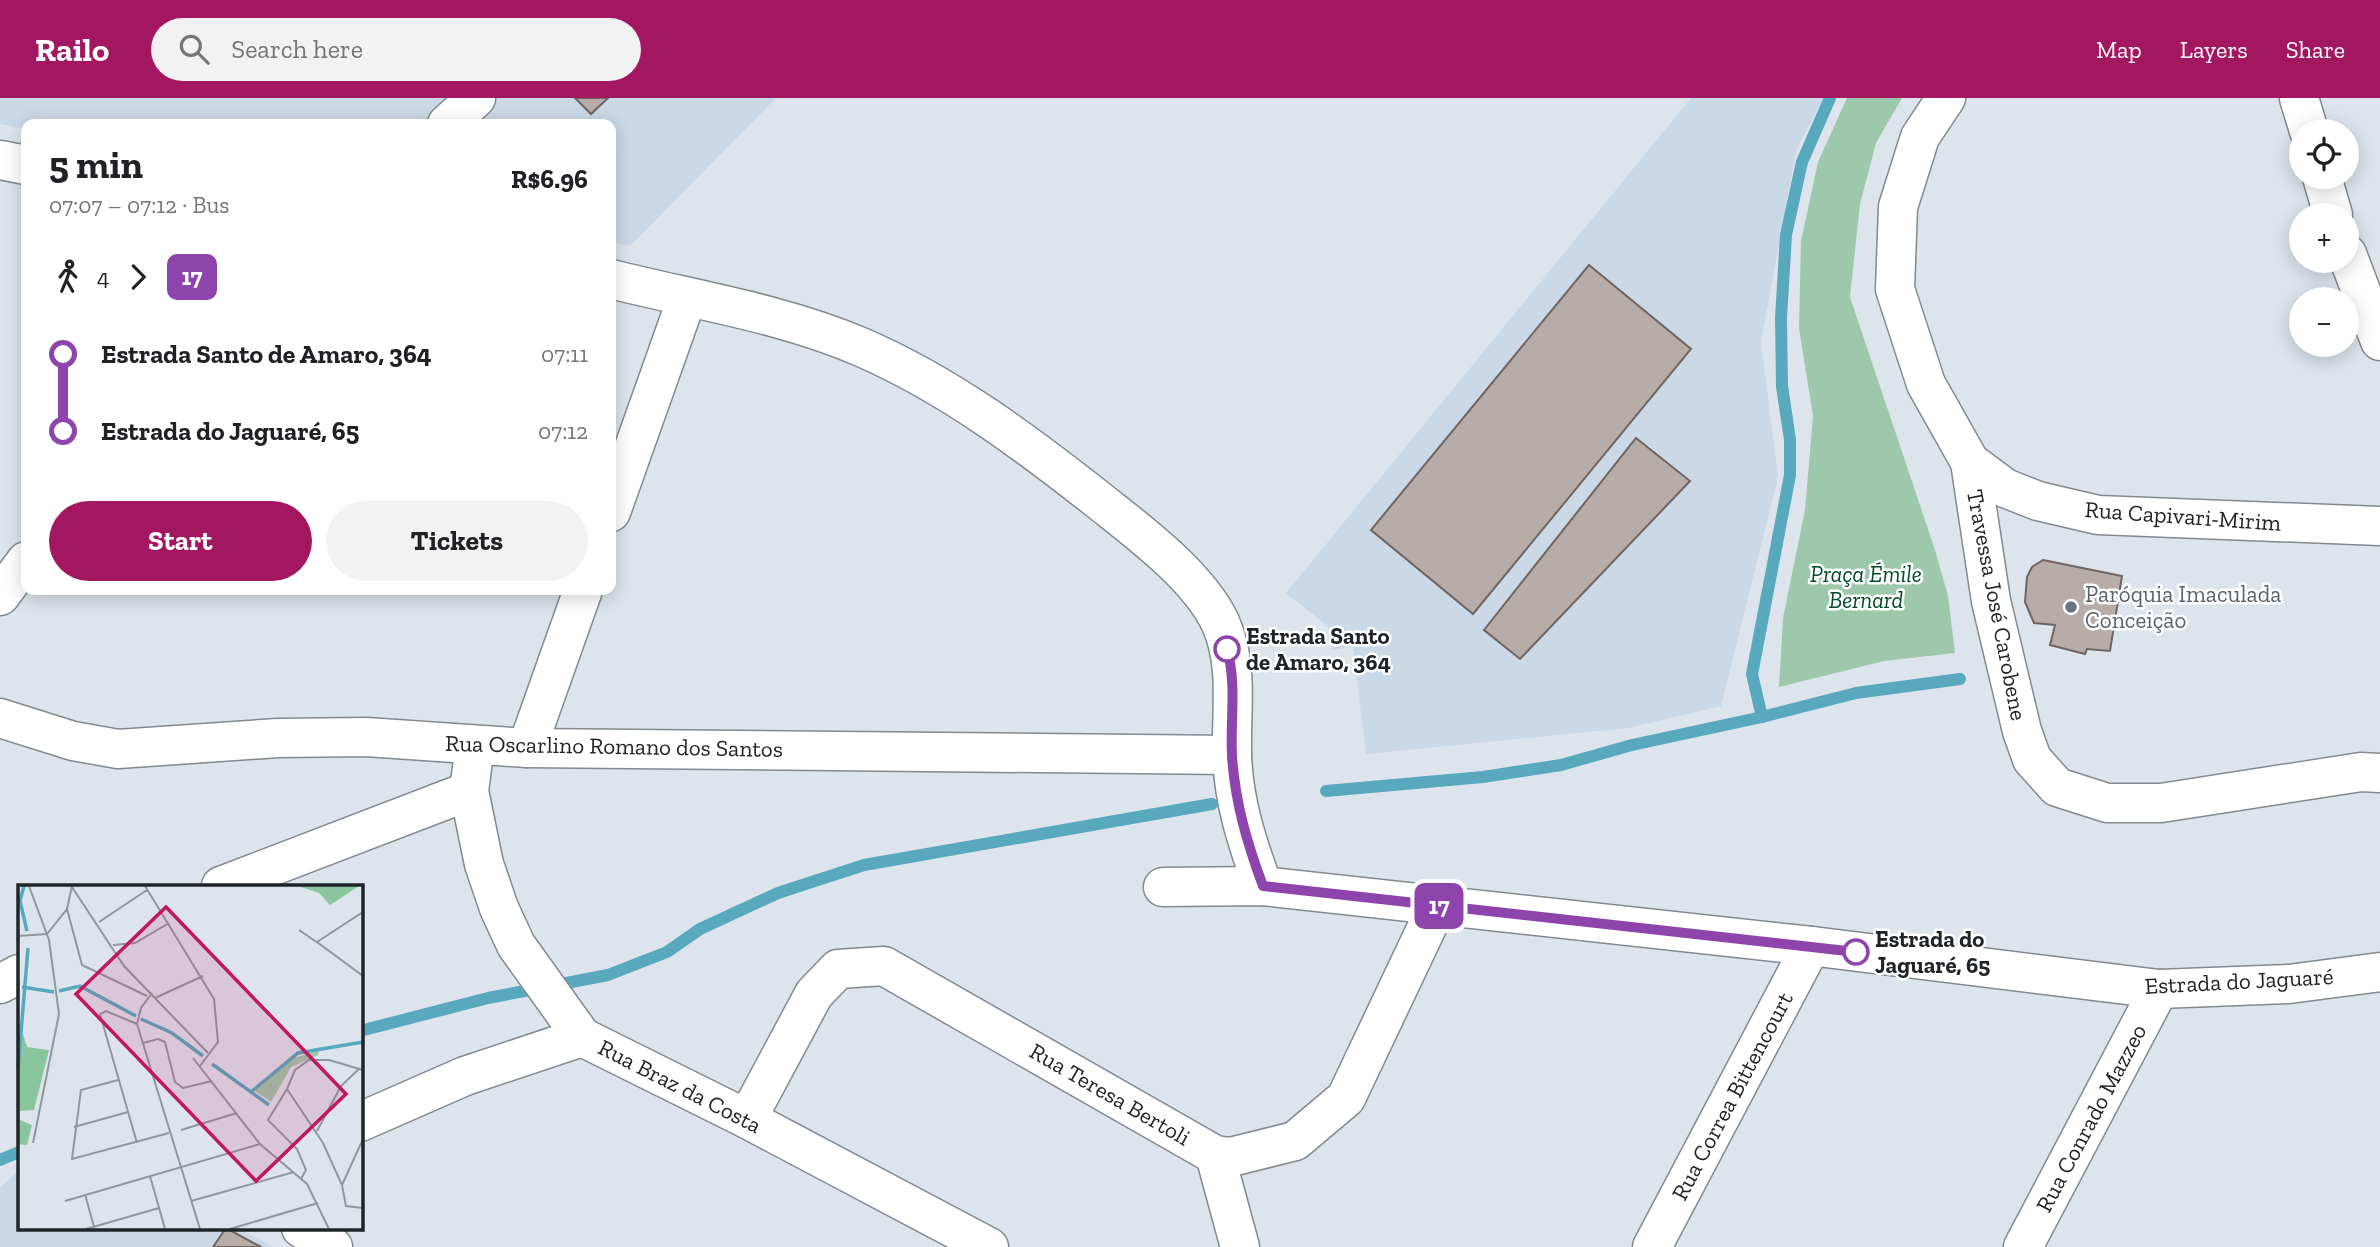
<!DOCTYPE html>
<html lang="en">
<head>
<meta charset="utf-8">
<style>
  body { margin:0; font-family:"Zilla Slab",serif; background:#f2f2f2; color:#202124; height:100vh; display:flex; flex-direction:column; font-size:26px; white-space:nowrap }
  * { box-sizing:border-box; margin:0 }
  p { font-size:23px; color:#757577 }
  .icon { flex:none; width:38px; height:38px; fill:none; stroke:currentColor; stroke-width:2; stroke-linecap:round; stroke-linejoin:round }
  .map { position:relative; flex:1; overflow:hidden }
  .sheet { position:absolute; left:21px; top:21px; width:595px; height:476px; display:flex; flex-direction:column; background:#fff; border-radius:14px; box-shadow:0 4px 18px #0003 }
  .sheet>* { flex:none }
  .badge { padding:0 14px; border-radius:10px; font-size:24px; line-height:46px }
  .controls { position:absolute; left:2289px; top:21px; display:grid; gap:14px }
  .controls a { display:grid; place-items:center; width:70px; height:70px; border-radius:50%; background:#fff; box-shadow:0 4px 18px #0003; font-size:35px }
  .map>.badge { position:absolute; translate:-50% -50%; box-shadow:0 0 0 4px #fff }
  .legs { display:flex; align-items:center; gap:10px; height:77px; padding:0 28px; font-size:23px }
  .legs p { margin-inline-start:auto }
  .overview { display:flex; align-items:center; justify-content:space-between; height:119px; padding:0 28px }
  h1 { font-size:38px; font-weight:700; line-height:52px }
  .primary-button { display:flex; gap:14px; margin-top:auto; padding:14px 28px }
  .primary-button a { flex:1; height:80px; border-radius:42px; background:#a21760; color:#fff; font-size:28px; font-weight:700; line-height:80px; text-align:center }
  .primary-button a+a { background:#f2f2f2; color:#202124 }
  ul { padding:0 28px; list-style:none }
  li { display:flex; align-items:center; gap:24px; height:77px; font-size:26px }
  li i { display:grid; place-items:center; width:10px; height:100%; margin:0 9px; background:currentColor }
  li i::after { content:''; width:18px; height:18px; margin:-9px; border:5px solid; border-radius:50%; background:#fff }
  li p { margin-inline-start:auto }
  li:first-child i { background:linear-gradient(#0000 50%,currentColor 0) }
  li:last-child i { background:linear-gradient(currentColor 50%,#0000 0) }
  header { display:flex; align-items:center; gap:42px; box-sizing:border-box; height:98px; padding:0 35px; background:#a21760; color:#fff }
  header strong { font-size:33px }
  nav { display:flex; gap:38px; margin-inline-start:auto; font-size:24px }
  .search { width:490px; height:63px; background:#f2f2f2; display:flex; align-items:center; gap:18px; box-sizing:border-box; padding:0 24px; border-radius:38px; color:#757577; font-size:26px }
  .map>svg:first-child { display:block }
  .built { fill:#cbd8e5 }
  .green { fill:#9ec8ab }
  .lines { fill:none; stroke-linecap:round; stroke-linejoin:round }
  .stream { stroke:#59a9be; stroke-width:12 }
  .building { fill:#b6aca8; stroke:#6f6562; stroke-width:2 }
  .minor-casing { stroke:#838990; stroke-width:41 }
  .minor { stroke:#fff; stroke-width:38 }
  .line-1-casing { stroke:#fff; stroke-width:16 }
  .line-1 { stroke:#8e44ad; stroke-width:10 }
  .worship-dot { fill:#6b7280; stroke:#fff; stroke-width:2.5 }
  .stop-1-dot { fill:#fff; stroke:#8e44ad; stroke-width:3.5 }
  .labels { text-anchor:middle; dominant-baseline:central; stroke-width:5; stroke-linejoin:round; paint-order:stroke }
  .street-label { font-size:23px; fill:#212427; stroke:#fff }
  .park-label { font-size:23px; font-style:italic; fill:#004c28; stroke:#fff }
  .worship-label { font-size:23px; fill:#5b616d; stroke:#fff; text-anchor:start }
  .stop-label { font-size:23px; font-weight:bold; fill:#212427; stroke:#fff; text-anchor:start }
  .inset-river { fill:none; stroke:#59a9be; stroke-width:3.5 }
  .inset-road { fill:none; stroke:#92979d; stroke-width:2 }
  .view { fill:#c2185b; fill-opacity:0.15; stroke:#c2185b; stroke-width:3.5 }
  .inset-edge { fill:none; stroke:#212427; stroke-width:3.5 }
</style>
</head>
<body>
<header>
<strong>Railo</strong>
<div class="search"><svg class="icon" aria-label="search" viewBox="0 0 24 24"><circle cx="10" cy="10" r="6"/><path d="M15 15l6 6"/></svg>Search here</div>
<nav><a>Map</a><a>Layers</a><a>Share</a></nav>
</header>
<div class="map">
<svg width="2380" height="1149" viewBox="0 0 2380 1149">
  <rect width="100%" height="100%" fill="#dde4ec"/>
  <g class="built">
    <polygon points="0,0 776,0 630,148 611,144 611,26 26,26 26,31 0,26"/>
    <polygon points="1691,0 1823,0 1796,53 1761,244 1778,379 1721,608 1628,630 1366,656 1353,549 1332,552 1329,529 1286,495"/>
    <polygon points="19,1072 19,1130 238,1130 273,1149 0,1149 0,1090"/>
  </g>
  <polygon class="green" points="1847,0 1902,0 1876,45 1860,106 1850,199 1935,452 1948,498 1955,555 1884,563 1779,589 1783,520 1805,412 1813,318 1799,230 1801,143 1818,64"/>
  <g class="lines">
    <g class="stream">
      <polyline points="1762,619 1752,576 1790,377 1790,342 1782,288 1781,220 1786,137 1802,64 1830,0"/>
      <polyline points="1326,693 1483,679 1561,667 1632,647 1762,619 1856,595 1960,581"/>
      <polyline points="360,933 488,900 608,877 667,854 700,831 778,795 864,767 1212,706"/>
      <polyline points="0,1062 19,1054"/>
    </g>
  </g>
  <g class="building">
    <polygon points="575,0 608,0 591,16"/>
    <polygon points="1589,167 1691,251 1473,516 1371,432"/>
    <polygon points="1636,340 1690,383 1520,561 1484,532"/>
    <polygon points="2043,462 2122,478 2110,553 2087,551 2085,556 2050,547 2055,527 2034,525 2025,504 2027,479 2032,469"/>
    <polygon points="226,1130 261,1149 213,1149"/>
  </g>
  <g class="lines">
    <g class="minor-casing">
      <g id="minor">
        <polyline points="1946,0 1920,39 1898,109 1895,191 1926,286 1970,364 2005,390 2038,403 2098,417 2380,428"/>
        <polyline points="2299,0 2309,33"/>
        <polyline points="447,26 476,0"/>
        <polyline points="0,62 26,67"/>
        <polyline points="2322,79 2333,117"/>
        <polyline points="2347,156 2380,243"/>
        <path d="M611,181c83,21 171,34 250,68 88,38 165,96 240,155 39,31 97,74 119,120 19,41 11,87 12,131 1,47 15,90 31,133"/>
        <polyline points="1970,364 1991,503 2022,633 2032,661 2057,689 2107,705 2161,705 2361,674 2380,675"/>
        <polyline points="611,414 687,200"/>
        <polyline points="0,498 26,463"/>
        <polyline points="0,620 73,643 118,651 278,640 366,639 527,650 1232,657"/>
        <polyline points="475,647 469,693 484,766 499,810 516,847 582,939 747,1021 989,1149"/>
        <polyline points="527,650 583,492"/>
        <polyline points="221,788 469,693"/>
        <polyline points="1163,789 1263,788 1811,848 2159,891 2289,886 2380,874"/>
        <polyline points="0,886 19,876"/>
        <polyline points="747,1021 814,896 838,871 884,868 1215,1057 1231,1059 1295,1043 1346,1000 1437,808"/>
        <polyline points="360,1024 465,978 582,939"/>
        <polyline points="1215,1057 1240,1149"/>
        <polyline points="301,1130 333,1149"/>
        <polyline points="1652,1149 1811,848"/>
        <polyline points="2023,1149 2159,891"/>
      </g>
    </g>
    <use href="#minor" class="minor"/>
  </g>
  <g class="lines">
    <g class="line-1-casing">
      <path id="line-1" d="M1227,551c10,36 3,70 5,107 3,46 15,87 31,130l593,66"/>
    </g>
    <use href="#line-1" class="line-1"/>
  </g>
  <circle class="worship-dot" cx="2071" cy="509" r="7"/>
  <g class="stop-1-dot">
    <circle cx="1227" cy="551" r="12"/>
    <circle cx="1856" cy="854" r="12"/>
  </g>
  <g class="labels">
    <g class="street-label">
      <text transform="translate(2183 418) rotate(4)">Rua Capivari-Mirim</text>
      <text transform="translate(1997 507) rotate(79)">Travessa José Carobene</text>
      <text transform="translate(614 648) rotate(1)">Rua Oscarlino Romano dos Santos</text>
      <text transform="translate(2239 883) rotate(-3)">Estrada do Jaguaré</text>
      <text transform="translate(680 988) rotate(27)">Rua Braz da Costa</text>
      <text transform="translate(1110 996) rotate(30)">Rua Teresa Bertoli</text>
      <text transform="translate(1732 998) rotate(-62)">Rua Correa Bittencourt</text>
      <text transform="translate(2091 1020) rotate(-62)">Rua Conrado Mazzeo</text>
    </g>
    <g class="park-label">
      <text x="1866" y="476">Praça Émile<tspan x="1866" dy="26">Bernard</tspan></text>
    </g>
    <g class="worship-label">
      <text x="2085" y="496">Paróquia Imaculada<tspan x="2085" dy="26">Conceição</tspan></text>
    </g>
    <g class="stop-label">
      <text x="1246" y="538">Estrada Santo<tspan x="1246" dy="26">de Amaro, 364</tspan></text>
      <text x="1875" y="841">Estrada do<tspan x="1875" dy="26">Jaguaré, 65</tspan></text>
    </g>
  </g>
  <g transform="translate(18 787)">
    <rect width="345" height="345" fill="#dde4ec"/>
    <path d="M301,165l-1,5 -27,12 -20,35 -16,-11 36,-32z" fill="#9ec8ab"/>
    <path d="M280,1h61l-29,19 -11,-12zM0,146h4l5,16 22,3 -15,60 -16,1 2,9 12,5 -5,20 -9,-1z" fill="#89c59d"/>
    <path class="inset-river" d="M6,1l-4,15 7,30M4,102l32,5M41,106l21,-5 56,30M123,134l31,14 31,23M194,179l57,41M0,184l10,-121M233,207l47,-39 65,-11"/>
    <path class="inset-road" d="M11,1l20,54 10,74 -26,129M127,1l69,113 4,43 -18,24M54,2l52,79 84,87M49,24l15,56 65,31M345,27l-46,30 46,34M81,37l48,-32M281,45l19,13M0,51l29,-2 20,-25 5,-23M95,60l22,-2 34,-20M134,108l-11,15 -4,16 63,205M137,113l48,-22M125,158l15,-4 7,3 10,40 8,6 29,-7M175,173l67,86 47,40 22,45M345,185l-34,-10h-20l-14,10 -8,19 36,54 19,42 4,21 17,2M100,195l-37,10 -9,69 97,-26M269,204l-19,31 29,29 9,21 -5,9M56,242l54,-15M163,245l56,-17M299,246l24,-45 19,-18M119,258l-37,-129 6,-3 31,13M132,291l15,53M324,300l21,-46M67,309l9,33M47,316l195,-57M173,316l103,-29M68,344l73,-21M212,344l88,-26"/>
    <path class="view" d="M148,22l180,187 -90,87 -180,-187z"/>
    <rect width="345" height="345" class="inset-edge"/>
  </g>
</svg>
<div class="controls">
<a><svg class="icon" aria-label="locate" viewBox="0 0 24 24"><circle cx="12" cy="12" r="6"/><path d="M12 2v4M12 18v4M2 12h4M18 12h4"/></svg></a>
<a>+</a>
<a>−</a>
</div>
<b class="badge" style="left:1439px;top:808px;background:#8e44ad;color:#fff">17</b>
<section class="sheet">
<div class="overview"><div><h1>5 min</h1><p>07:07 – 07:12 · Bus</p></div><b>R$6.96</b></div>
<div class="legs"><svg class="icon" aria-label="walk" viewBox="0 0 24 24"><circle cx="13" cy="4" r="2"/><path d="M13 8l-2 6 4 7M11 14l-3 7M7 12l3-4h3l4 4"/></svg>4<svg class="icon" aria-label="forward" viewBox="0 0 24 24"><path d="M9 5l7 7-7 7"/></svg><b class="badge" style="background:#8e44ad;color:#fff">17</b></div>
<ul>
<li><i style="color:#8e44ad"></i><b>Estrada Santo de Amaro, 364</b><p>07:11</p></li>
<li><i style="color:#8e44ad"></i><b>Estrada do Jaguaré, 65</b><p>07:12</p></li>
</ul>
<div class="primary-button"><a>Start</a><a>Tickets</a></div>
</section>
</div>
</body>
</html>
